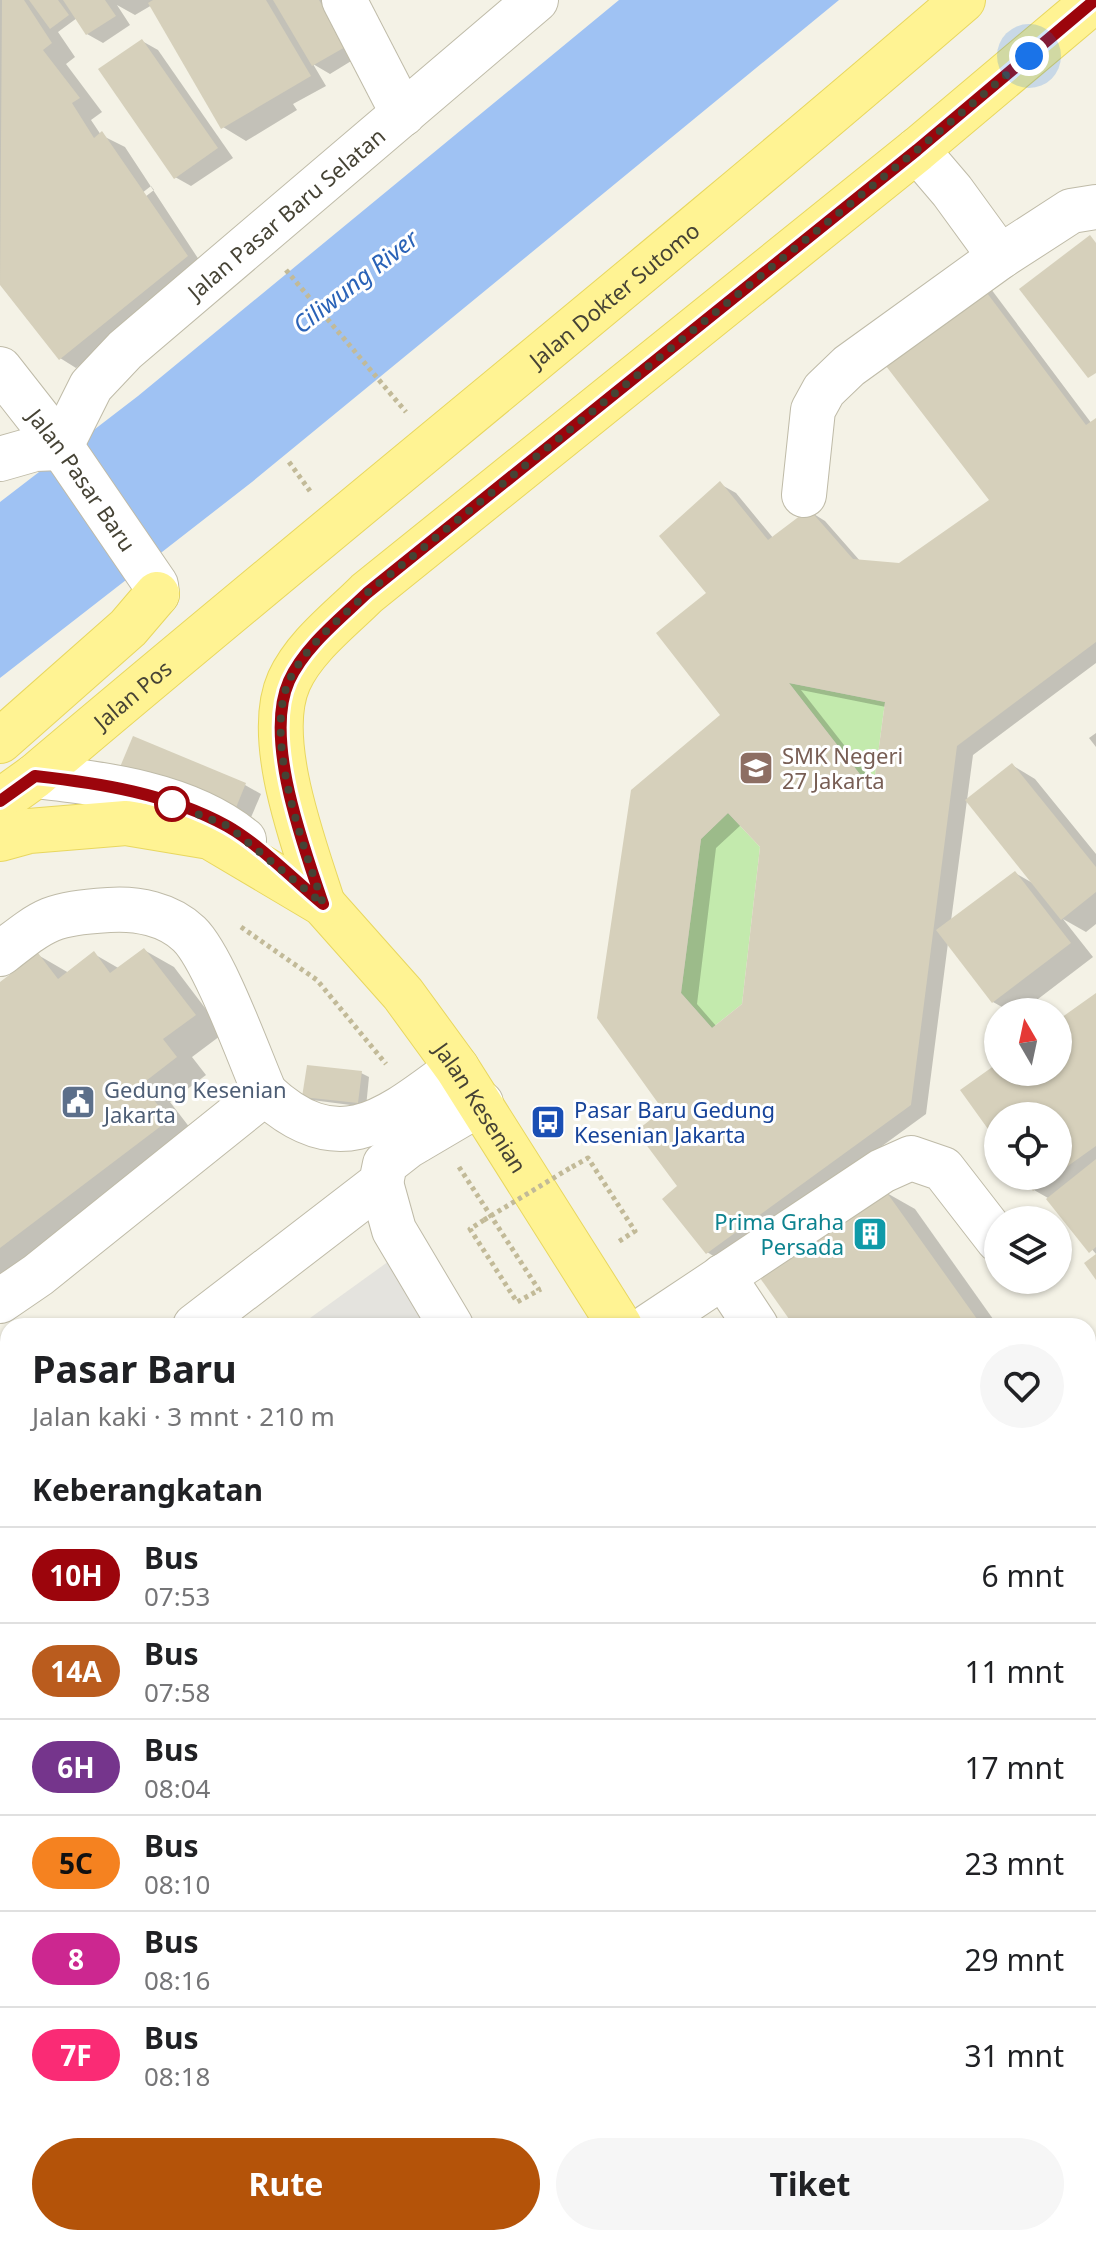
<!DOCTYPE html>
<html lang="id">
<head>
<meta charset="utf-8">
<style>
  body { margin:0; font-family:"Noto Sans",sans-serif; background:#f6f6f6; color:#202124; height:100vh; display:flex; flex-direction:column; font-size:30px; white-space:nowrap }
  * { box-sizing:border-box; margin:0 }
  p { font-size:26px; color:#757577 }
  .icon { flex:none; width:44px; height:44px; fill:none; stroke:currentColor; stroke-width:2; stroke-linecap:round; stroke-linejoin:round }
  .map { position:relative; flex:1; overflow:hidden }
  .panel { position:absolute; left:0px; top:1318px; width:1096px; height:928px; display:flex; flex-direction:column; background:#fff; border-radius:24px 24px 0 0; box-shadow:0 2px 6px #0004 }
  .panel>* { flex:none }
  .badge { padding:0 16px; border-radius:26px; font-size:28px; line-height:52px }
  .needle { width:52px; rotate:351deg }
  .fabs { position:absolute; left:984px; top:998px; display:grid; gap:16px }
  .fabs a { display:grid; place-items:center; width:88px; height:88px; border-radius:50%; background:#fff; box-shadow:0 2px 6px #0004; font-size:40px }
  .you { position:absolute; width:40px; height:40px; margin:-20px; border:6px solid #fff; border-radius:50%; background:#1a73e8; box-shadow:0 0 0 12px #1a73e833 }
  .map>.badge { position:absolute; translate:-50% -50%; box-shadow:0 0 0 4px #fff }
  h2 { padding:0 32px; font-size:30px; line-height:72px }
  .round { display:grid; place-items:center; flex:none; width:84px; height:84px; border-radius:42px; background:#f6f6f6 }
  .head { display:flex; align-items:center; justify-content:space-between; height:136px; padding:0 32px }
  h1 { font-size:38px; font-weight:700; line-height:60px }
  .primary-button { display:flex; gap:16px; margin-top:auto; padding:16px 32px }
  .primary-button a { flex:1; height:92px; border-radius:48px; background:#b45309; color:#fff; font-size:32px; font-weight:700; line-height:92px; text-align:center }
  .primary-button a+a { background:#f6f6f6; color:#202124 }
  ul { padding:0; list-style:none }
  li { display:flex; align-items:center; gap:24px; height:96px; padding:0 32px; border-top:2px solid #e0e0e0 }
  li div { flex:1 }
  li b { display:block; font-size:30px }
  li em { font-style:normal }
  li .badge { min-width:88px; font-weight:700; text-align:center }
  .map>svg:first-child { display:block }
  .green { fill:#c3eaad }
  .parking { fill:#e4e3de }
  .water { fill:#9fc2f3 }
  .shadow { fill:#0003; fill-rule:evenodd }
  .building { fill:#d6d0bb; fill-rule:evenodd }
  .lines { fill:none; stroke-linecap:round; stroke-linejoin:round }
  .minor-casing { stroke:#bfbba8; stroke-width:46 }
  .major-casing { stroke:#e8d75f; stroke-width:46 }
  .path { stroke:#c2ba98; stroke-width:5; stroke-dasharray:4 4; stroke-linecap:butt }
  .minor { stroke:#fff; stroke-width:44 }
  .major { stroke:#fff393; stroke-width:44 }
  .path-bridge { stroke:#c2ba98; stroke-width:5; stroke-dasharray:4 4; stroke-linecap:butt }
  .line-casing { stroke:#fff; stroke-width:18 }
  .line { stroke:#9c050c; stroke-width:12 }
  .walk { stroke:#464335; stroke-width:8; stroke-dasharray:0 14.4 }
  .stop-dot { fill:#fff; stroke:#9c050c; stroke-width:4 }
  .labels { text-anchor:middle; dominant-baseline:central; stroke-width:6; stroke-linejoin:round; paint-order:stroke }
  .street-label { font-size:22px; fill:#464335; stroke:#fff }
  .education-label { font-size:22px; fill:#785e54; stroke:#fff; text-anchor:start }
  .service-label { font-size:22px; fill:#4e5e75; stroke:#fff; text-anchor:start }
  .transit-label { font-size:22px; fill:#164399; stroke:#fff; text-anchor:start }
  .culture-label { font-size:22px; fill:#0d838f; stroke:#fff; text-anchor:end }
  .water-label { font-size:24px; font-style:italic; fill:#2962b7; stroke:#fff }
</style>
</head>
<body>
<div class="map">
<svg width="1096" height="2246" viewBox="0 0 1096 2246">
  <rect width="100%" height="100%" fill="#f4f2e6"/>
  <g class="green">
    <polygon points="789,683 885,702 873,791"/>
    <polygon points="728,813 760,847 742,1004 712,1028 681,993 701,839"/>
  </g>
  <g class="parking">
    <polygon points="421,1238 477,1326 299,1326"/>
    <polygon points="823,2238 1011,2238 1008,2246 814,2246"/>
  </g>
  <polygon class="water" points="619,0 839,0 252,482 0,678 0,502 138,396"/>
  <g class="shadow">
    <path d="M0,0h328l33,55 -31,19 -17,-10 13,22 -33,18 4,6 -51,31 -23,-14 -71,-122 -17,10 -18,-10 13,20 -27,18 -16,-9 -10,-16 -19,14 17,25 -9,7 36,48 -11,8 10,15 24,12 78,119 -127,102 -16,-10 -60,-76zM151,186l3,4 -137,106v-5z"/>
    <polygon points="142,41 158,50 233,158 191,186 175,177"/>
    <path d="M991,289l101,135 4,-3v242l-123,92 -22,166 64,-48 21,12 -24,-120 23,14 61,75v70l-10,8 -23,-13 30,38 -72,55h-10l-18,-10 -45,-59 -22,171 -203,148 -16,-10 -27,-66 -14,-76 -67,-92 124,-303 -15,-122 12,-109 16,9 38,46 35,-28 16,10 36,41 39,3 92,-64 -113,-148zM801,690l85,17 -10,79zM742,824l20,22 -19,159 -26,22 -20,-23 19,-156z"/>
    <polygon points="1096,733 1096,747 1089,738"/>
    <polygon points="122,767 245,785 261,794 249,822"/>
    <polygon points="144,950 174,967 224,1033 192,1057 206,1075 170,1102 197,1137 0,1287 0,984 38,955 69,973 94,954 120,969"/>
    <polygon points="1096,996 1096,1254 1048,1198 1034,1190 1024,1176 1058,1176 1058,1116 998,1116 998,1139 963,1091 998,1066 998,1072 1058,1072 1058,1023"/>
    <polygon points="361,1073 369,1077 366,1107 312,1100 304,1096"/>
    <polygon points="885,1192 915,1209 998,1326 796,1326"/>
    <polygon points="0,1415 8,1425 8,1431 0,1438"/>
    <polygon points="0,1880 8,1890 8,2021 0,2010"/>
    <polygon points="0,2183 8,2192 8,2238 18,2238 7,2246 0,2246"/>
    <polygon points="140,2238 291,2238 298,2246 130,2246"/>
    <polygon points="336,2238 806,2238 796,2246 342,2246"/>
  </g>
  <g class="building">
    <polygon points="2,0 24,0 52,43 43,50 80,98 72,103 94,138 102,131 188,256 59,360 0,285"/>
    <polygon points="29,0 58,0 69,15 50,29"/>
    <polygon points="63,0 105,0 116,16 86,35"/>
    <polygon points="153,0 266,0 311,76 221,129 148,3"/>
    <polygon points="273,0 319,0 347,46 312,66"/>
    <polygon points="142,39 218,148 174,179 98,69"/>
    <polygon points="1090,235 1096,243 1096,373 1088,378 1019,289"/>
    <path d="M975,277l111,148 10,-7v224l-139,104 -46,359 -205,149 -44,-55 15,-13 -41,-55 27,-21 -66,-92 34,-228 89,-75 -64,-82 50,-40 -47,-57 61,-55 48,59 41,-31 44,50 46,4 90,-63 -113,-147zM789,683l96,19 -12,89zM728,813l32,34 -18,157 -30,24 -31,-35 20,-154z"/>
    <polygon points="133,736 246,783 233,815 120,767"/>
    <polygon points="1012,763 1096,867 1096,892 1061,920 965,800"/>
    <polygon points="1015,871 1071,943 992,1003 936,930"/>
    <polygon points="144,948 196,1015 163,1039 177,1057 142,1084 169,1120 0,1248 0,982 38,953 58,979 94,951 110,973"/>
    <polygon points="1096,993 1096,1146 1058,1173 1058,1116 998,1116 998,1143 960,1090 998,1063 998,1072 1058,1072 1058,1020"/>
    <polygon points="307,1065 362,1071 358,1103 302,1097"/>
    <polygon points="1096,1159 1096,1247 1089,1253 1046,1199"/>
    <polygon points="1022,1176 1054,1176 1033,1191"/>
    <polygon points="885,1190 982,1326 794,1326 760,1278"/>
    <polygon points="1096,1254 1096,1280 1084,1263"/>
    <polygon points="1088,1370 1096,1382 1096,1752 1088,1757"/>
    <polygon points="8,1787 8,1880 0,1869 0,1792"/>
    <polygon points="0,1894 8,1904 8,2024 0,2014"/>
    <polygon points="137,2238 273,2238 280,2246 127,2246"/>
    <polygon points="333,2238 755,2238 745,2246 340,2246"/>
  </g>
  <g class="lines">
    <g class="minor-casing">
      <g id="minor">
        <polyline points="344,0 403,114"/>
        <polyline points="917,150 952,191 1000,257"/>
        <path id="s1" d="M0,369l65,83 91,133 1,9"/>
        <path id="s2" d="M60,448l31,-62 34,-36 411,-350"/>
        <polyline points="0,459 35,449 60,448"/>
        <polyline points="804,495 813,410 824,390 849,366 1000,257 1071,211 1096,207"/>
        <path d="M35,776c69,8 154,18 209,64"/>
        <path d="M0,954c46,-36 50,-40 109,-44 28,-2 59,4 80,24 25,24 60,122 76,159"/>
        <polyline points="381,1183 394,1230 451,1326"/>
        <polyline points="723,1276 756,1326"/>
        <path d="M0,1301l38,-26 227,-182c75,70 124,25 192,-25"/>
        <polyline points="195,1326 381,1183 385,1164 408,1146 481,1103"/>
        <polyline points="649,1326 882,1171 911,1158 943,1169 998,1240"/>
        <polyline points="0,1735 8,1677"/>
        <polyline points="1088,1775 1096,1770"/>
        <polyline points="1088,1881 1096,1887"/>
        <polyline points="1088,2023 1096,2022"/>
        <polyline points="0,2159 8,2169"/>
        <polyline points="62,2246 70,2238"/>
        <polyline points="797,2246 807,2238"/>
      </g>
    </g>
    <g class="major-casing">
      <g id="major">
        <polyline points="0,741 128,628 157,594"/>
        <path id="s3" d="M0,801l35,-25c308,-261 623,-513 928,-776"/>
        <path id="s4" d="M0,839l29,-8 97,-8 84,14 113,67 80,90 54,74 163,258"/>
        <path d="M323,904c-18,-57 -60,-165 -34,-223 16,-35 51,-61 78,-88l550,-443 178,-150"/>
        <polyline points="1088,2096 1096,2111"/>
      </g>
    </g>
    <g class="path">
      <polyline points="286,270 406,412"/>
      <polyline points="289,462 310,491"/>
      <polyline points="241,927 317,980 386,1064"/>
      <polyline points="459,1167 539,1290"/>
      <polyline points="572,1167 588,1158 635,1231 618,1242"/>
      <polyline points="484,1220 470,1229 517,1302 541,1289"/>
    </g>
    <use href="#minor" class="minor"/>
    <use href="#major" class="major"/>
    <polyline class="path-bridge" points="484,1220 570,1168"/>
  </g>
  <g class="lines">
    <g class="line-casing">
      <path id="line" d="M0,801l35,-25c65,7 134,18 192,50 32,18 67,54 96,78 -19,-57 -60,-165 -34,-223 16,-35 51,-62 78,-88l550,-443 178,-150"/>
    </g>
    <use href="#line" class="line"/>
    <path class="walk" d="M172,804l56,22 95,78c-19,-57 -60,-165 -34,-223 16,-35 51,-62 78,-88l550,-443 112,-94"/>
  </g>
  <defs>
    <g id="school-square" transform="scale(1.8)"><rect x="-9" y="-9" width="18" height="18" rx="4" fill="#8d6e63" stroke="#fff"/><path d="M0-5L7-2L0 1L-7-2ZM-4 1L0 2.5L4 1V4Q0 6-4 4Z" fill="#fff"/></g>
    <g id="civic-square" transform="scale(1.8)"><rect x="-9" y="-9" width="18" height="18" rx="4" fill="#5c6f8a" stroke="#fff"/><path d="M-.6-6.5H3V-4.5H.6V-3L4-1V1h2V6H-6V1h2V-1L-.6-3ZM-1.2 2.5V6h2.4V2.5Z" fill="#fff"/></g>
    <g id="bus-square" transform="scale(1.8)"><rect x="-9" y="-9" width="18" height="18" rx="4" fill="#1a4fb4" stroke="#fff"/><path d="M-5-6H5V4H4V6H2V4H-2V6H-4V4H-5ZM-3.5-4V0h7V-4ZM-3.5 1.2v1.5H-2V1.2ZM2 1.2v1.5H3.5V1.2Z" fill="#fff"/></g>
    <g id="building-square" transform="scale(1.8)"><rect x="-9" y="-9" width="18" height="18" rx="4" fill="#0f9aa8" stroke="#fff"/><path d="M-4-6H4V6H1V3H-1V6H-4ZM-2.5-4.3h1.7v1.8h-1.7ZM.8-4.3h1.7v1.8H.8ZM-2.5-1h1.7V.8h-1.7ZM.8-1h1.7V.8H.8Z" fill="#fff"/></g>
  </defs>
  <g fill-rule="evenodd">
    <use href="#school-square" x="756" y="768"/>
    <use href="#civic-square" x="78" y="1102"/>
    <use href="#bus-square" x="548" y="1122"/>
    <use href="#building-square" x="870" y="1234"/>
  </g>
  <circle class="stop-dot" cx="172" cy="804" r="16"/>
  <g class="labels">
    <g class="street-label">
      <text stroke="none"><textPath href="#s2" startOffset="330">Jalan Pasar Baru Selatan</textPath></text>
      <text stroke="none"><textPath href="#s3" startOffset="796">Jalan Dokter Sutomo</textPath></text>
      <text stroke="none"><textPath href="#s1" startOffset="138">Jalan Pasar Baru</textPath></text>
      <text stroke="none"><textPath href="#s3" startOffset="170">Jalan Pos</textPath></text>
      <text stroke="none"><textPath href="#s4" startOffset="602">Jalan Kesenian</textPath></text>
    </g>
    <g class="education-label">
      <text x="782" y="755">SMK Negeri<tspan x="782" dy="25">27 Jakarta</tspan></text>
    </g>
    <g class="service-label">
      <text x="104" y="1089">Gedung Kesenian<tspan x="104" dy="25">Jakarta</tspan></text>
    </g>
    <g class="transit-label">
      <text x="574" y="1109">Pasar Baru Gedung<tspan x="574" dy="25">Kesenian Jakarta</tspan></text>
    </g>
    <g class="culture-label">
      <text x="844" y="1221">Prima Graha<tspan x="844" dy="25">Persada</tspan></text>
    </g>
    <g class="water-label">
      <text transform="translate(355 281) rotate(-38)">Ciliwung River</text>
    </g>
  </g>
</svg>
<div class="fabs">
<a><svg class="needle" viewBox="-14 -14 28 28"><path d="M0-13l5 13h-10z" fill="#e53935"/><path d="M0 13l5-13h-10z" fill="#757577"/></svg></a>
<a><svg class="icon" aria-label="locate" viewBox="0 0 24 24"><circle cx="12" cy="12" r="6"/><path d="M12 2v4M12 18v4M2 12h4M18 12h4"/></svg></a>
<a><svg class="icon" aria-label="layers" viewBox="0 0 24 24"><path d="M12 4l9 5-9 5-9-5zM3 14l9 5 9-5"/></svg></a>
</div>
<div class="you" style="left:1029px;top:56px"></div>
<section class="panel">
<div class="head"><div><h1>Pasar Baru</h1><p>Jalan kaki · 3 mnt · 210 m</p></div><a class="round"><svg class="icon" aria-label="heart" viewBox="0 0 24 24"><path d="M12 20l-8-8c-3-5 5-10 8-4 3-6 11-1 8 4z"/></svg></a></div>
<h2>Keberangkatan</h2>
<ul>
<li><span class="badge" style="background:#9c050c;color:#fff">10H</span><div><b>Bus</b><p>07:53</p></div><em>6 mnt</em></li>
<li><span class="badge" style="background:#ba5c1e;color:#fff">14A</span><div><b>Bus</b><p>07:58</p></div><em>11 mnt</em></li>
<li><span class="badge" style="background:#75358c;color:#fff">6H</span><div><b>Bus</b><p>08:04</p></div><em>17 mnt</em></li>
<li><span class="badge" style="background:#f58220;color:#111">5C</span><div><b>Bus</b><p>08:10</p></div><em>23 mnt</em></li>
<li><span class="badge" style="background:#cc2790;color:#fff">8</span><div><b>Bus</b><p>08:16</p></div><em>29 mnt</em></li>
<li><span class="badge" style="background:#fa2b75;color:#fff">7F</span><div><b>Bus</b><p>08:18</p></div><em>31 mnt</em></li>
</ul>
<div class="primary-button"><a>Rute</a><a>Tiket</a></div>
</section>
</div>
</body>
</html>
